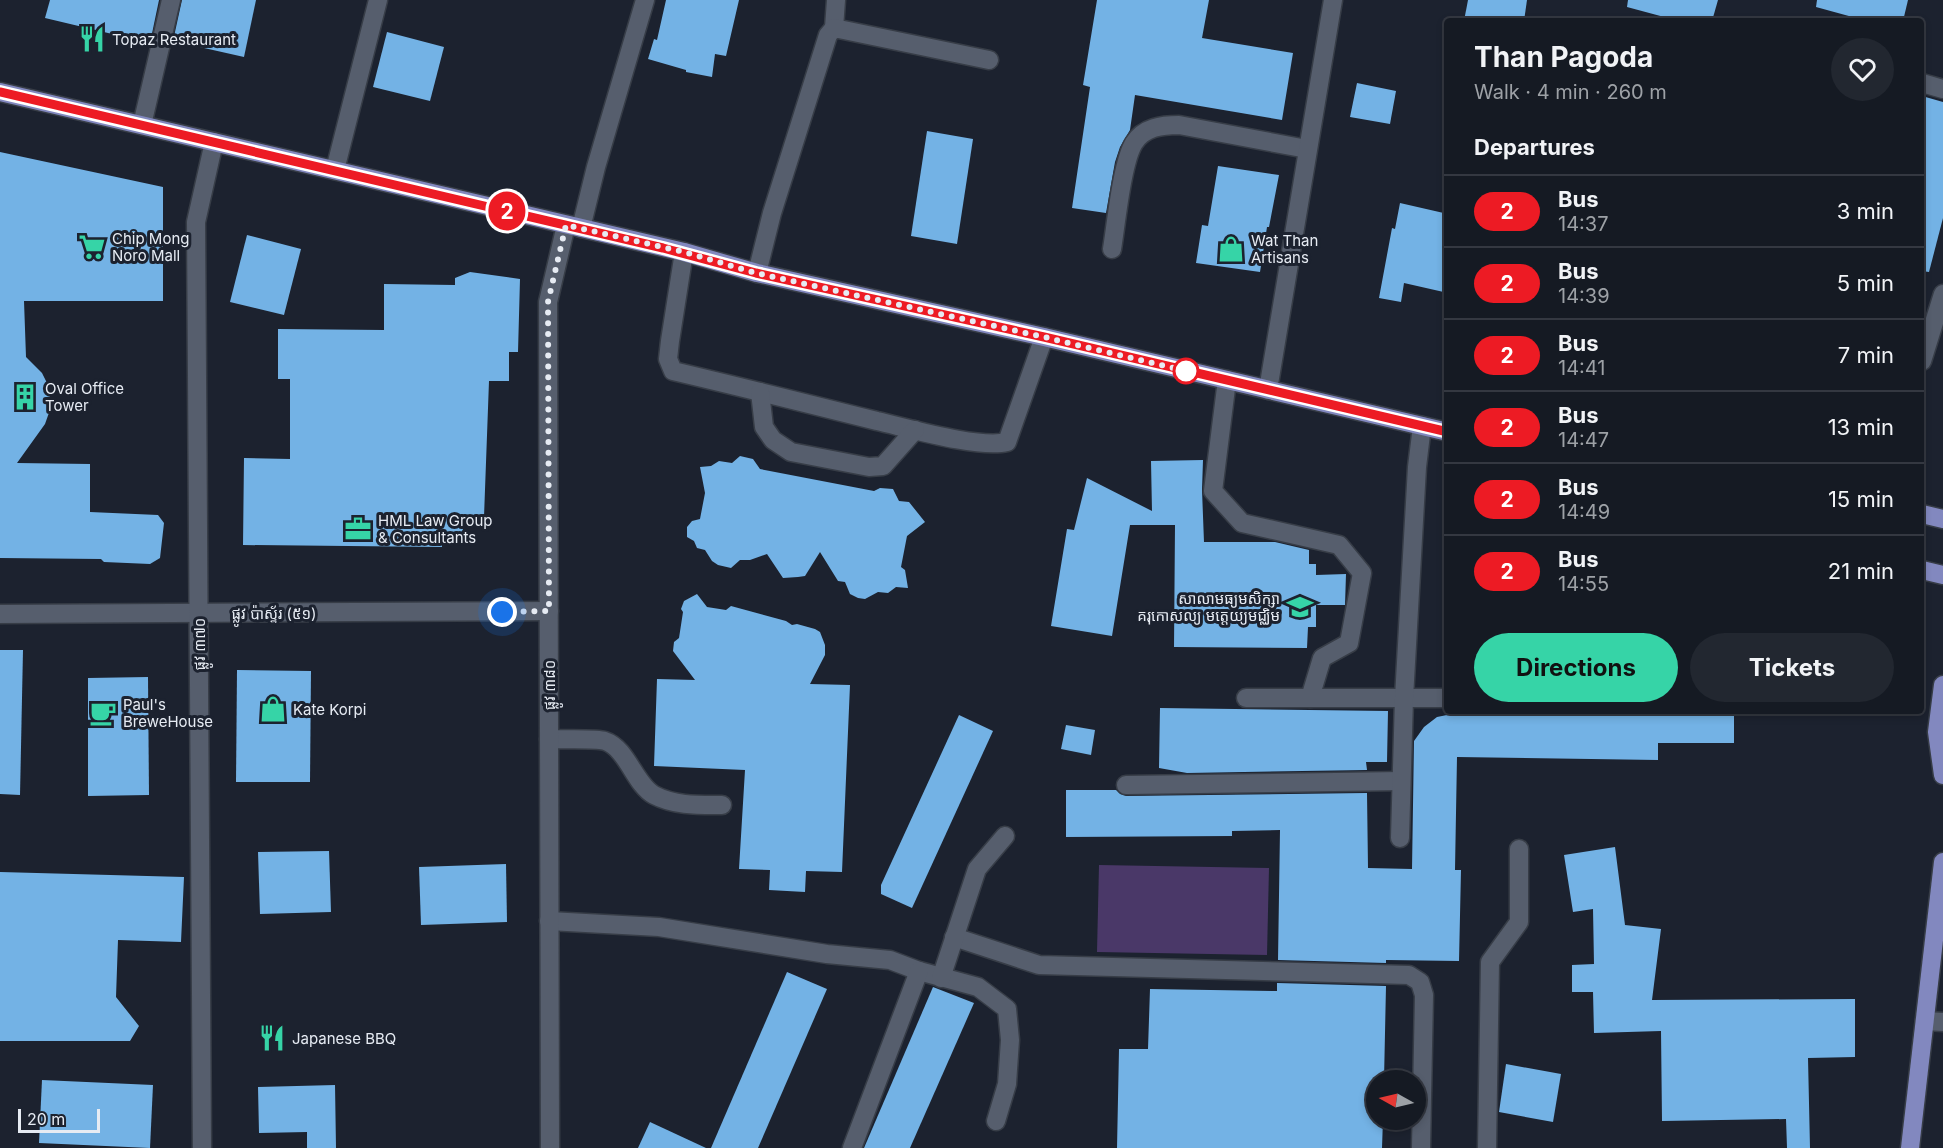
<!DOCTYPE html>
<html lang="en">
<head>
<meta charset="utf-8">
<style>
  body { margin:0; font-family:Inter,"Noto Sans Khmer",sans-serif; background:#222730; color:#f1f3f6; height:100vh; display:flex; flex-direction:column; font-size:22px; white-space:nowrap }
  * { box-sizing:border-box; margin:0 }
  p { font-size:20px; color:#9da1a6 }
  .icon { flex:none; width:33px; height:33px; fill:none; stroke:currentColor; stroke-width:2; stroke-linecap:round; stroke-linejoin:round }
  .map { position:relative; flex:1; overflow:hidden }
  .sheet { position:absolute; left:1444px; top:18px; width:480px; height:696px; display:flex; flex-direction:column; background:#151a23; border-radius:6px; box-shadow:0 3px 9px #0003,0 0 0 2px #343841 }
  .sheet>* { flex:none }
  .badge { padding:0 12px; border-radius:20px; font-size:21px; line-height:39px }
  .needle { width:39px; rotate:278deg }
  .fabs { position:absolute; left:1366px; top:1070px; display:grid; gap:12px }
  .fabs a { display:grid; place-items:center; width:60px; height:60px; border-radius:50%; background:#151a23; box-shadow:0 3px 9px #0003,0 0 0 2px #343841; font-size:30px }
  .scale { position:absolute; left:18px; bottom:15px; width:82px; box-sizing:border-box; padding-left:6px; border:3px solid #e6ebf3; border-top:0; font-size:16px; line-height:21px; white-space:nowrap; color:#e6ebf3; -webkit-text-stroke:4px #1c222f; paint-order:stroke }
  .you { position:absolute; width:30px; height:30px; margin:-15px; border:4px solid #fff; border-radius:50%; background:#1a73e8; box-shadow:0 0 0 9px #1a73e833 }
  .map>.badge { position:absolute; translate:-50% -50%; box-shadow:0 0 0 3px #fff }
  h2 { padding:0 30px; font-size:22px; line-height:54px }
  .round { display:grid; place-items:center; flex:none; width:63px; height:63px; border-radius:32px; background:#222730 }
  .head { display:flex; align-items:center; justify-content:space-between; height:102px; padding:0 30px }
  h1 { font-size:28px; font-weight:700; line-height:45px }
  .button { display:flex; gap:12px; margin-top:auto; padding:12px 30px }
  .button a { flex:1; height:69px; border-radius:36px; background:#36d4a7; color:#111; font-size:24px; font-weight:700; line-height:69px; text-align:center }
  .button a+a { background:#222730; color:#f1f3f6 }
  ul { padding:0; list-style:none }
  li { display:flex; align-items:center; gap:18px; height:72px; padding:0 30px; border-top:2px solid #343841 }
  li div { flex:1 }
  li b { display:block; font-size:22px }
  li em { font-style:normal }
  li .badge { min-width:66px; font-weight:700; text-align:center }
  .map>svg:first-child { display:block }
  .green { fill:#4a3868 }
  .building { fill:#73b2e5 }
  .lines { fill:none; stroke-linecap:round; stroke-linejoin:round }
  .minor-casing { stroke:#373d47; stroke-width:21 }
  .major-casing { stroke:#373d47; stroke-width:21 }
  .minor { stroke:#565e6d; stroke-width:18 }
  .major { stroke:#8288bf; stroke-width:18 }
  .line-casing { stroke:#fff; stroke-width:14 }
  .line { stroke:#ed1b24; stroke-width:9 }
  .walk { stroke:#e6ebf3; stroke-width:6; stroke-dasharray:0 10.8 }
  .stop-dot { fill:#fff; stroke:#ed1b24; stroke-width:3 }
  .labels { text-anchor:middle; dominant-baseline:central; stroke-width:6; stroke-linejoin:round; paint-order:stroke }
  .poi-label { font-size:15px; fill:#e6ebf3; stroke:#1c222f; text-anchor:start }
  .street-label { font-size:15px; fill:#e6ebf3; stroke:#1c222f }
</style>
</head>
<body>
<div class="map">
<svg width="1943" height="1148" viewBox="0 0 1943 1148">
  <rect width="100%" height="100%" fill="#1c222f"/>
  <polygon class="green" points="1099,865 1269,868 1267,955 1097,952"/>
  <g class="building">
    <polygon points="50,0 159,0 150,43 45,18"/>
    <polygon points="182,0 256,0 244,57 173,41"/>
    <polygon points="666,0 739,0 726,56 715,54 712,77 686,72 686,70 648,59 654,39 657,40"/>
    <polygon points="1097,0 1209,0 1202,38 1293,53 1282,120 1135,95 1130,130 1120,147 1115,162 1106,213 1072,208 1090,87 1083,85"/>
    <polygon points="1468,0 1527,0 1524,21 1464,21"/>
    <polygon points="1628,0 1718,0 1712,21 1679,21 1627,7"/>
    <polygon points="1817,0 1908,0 1903,21 1867,21 1816,7"/>
    <polygon points="387,32 444,47 430,101 373,87"/>
    <polygon points="1357,83 1396,91 1390,124 1350,117"/>
    <polygon points="1922,96 1943,102 1943,218 1929,272 1922,271"/>
    <polygon points="927,131 973,139 957,244 911,236"/>
    <polygon points="0,152 163,187 163,301 24,301 26,357 42,373 49,387 51,407 45,424 17,463 90,464 90,512 158,515 164,523 160,558 150,564 104,562 101,559 0,558"/>
    <polygon points="1218,166 1279,175 1269,227 1267,227 1260,272 1196,263 1202,225 1208,226"/>
    <polygon points="1400,203 1448,214 1448,293 1404,283 1401,302 1379,298 1392,228 1395,229"/>
    <polygon points="247,235 301,249 284,315 230,302"/>
    <polygon points="470,272 520,279 518,352 509,352 509,381 489,381 484,517 463,516 463,536 442,536 442,547 243,545 244,458 290,459 290,379 278,379 278,329 384,330 384,284 455,285 455,278"/>
    <polygon points="740,456 753,459 760,469 874,491 880,488 893,489 899,501 909,502 925,522 907,536 901,567 905,570 908,588 896,587 888,593 878,592 865,599 858,598 850,594 845,582 838,581 820,552 805,576 798,577 783,578 767,554 750,560 740,560 731,568 718,565 712,561 705,550 697,548 694,541 687,537 687,527 692,521 700,519 705,493 700,467 711,466 719,461 732,463"/>
    <polygon points="1203,460 1202,490 1204,542 1275,542 1309,550 1309,564 1316,564 1316,575 1346,574 1345,605 1316,605 1316,627 1308,627 1307,648 1174,647 1175,525 1130,525 1112,636 1051,626 1067,529 1074,530 1087,478 1152,511 1151,461"/>
    <polygon points="697,594 707,607 726,610 731,606 786,621 792,625 797,624 815,629 820,632 825,645 825,655 810,684 850,685 842,872 806,871 805,892 769,890 770,870 739,869 745,770 654,766 657,679 695,680 673,651 674,642 679,638 683,612 681,609 684,601"/>
    <polygon points="0,650 23,650 20,795 0,794"/>
    <polygon points="237,670 311,671 310,782 236,782"/>
    <polygon points="148,677 149,795 88,796 88,678"/>
    <polygon points="1160,708 1388,711 1387,762 1366,762 1367,770 1187,773 1159,768"/>
    <polygon points="1568,711 1734,711 1734,743 1658,743 1658,760 1457,757 1455,870 1461,870 1459,961 1386,960 1386,963 1278,960 1280,830 1232,831 1232,836 1066,837 1066,790 1116,790 1120,794 1126,796 1367,793 1368,868 1412,869 1414,741 1424,727 1437,717 1452,714"/>
    <polygon points="959,715 993,731 912,908 881,894 881,885"/>
    <polygon points="1066,725 1095,730 1091,755 1061,749"/>
    <polygon points="1615,847 1625,925 1661,929 1652,1000 1855,999 1855,1057 1808,1058 1810,1148 1787,1148 1786,1119 1662,1121 1661,1031 1594,1033 1593,992 1572,992 1572,965 1594,964 1593,909 1573,912 1564,855"/>
    <polygon points="329,851 331,912 260,914 258,852"/>
    <polygon points="506,864 507,922 421,925 419,867"/>
    <polygon points="0,872 184,877 181,942 118,940 116,997 139,1026 130,1041 0,1041"/>
    <polygon points="787,972 827,989 758,1148 711,1148"/>
    <polygon points="1277,983 1386,986 1384,1080 1377,1080 1377,1119 1383,1119 1382,1148 1117,1148 1119,1049 1148,1049 1150,989 1277,991"/>
    <polygon points="933,987 974,1003 910,1148 864,1148"/>
    <polygon points="1506,1064 1561,1074 1553,1122 1499,1112"/>
    <polygon points="42,1080 153,1085 150,1148 39,1143"/>
    <polygon points="335,1085 336,1148 307,1148 307,1132 259,1133 258,1087"/>
    <polygon points="650,1122 706,1148 638,1148"/>
  </g>
  <g class="lines">
    <g class="minor-casing">
      <g id="minor">
        <polyline points="834,28 836,0"/>
        <polyline points="1922,83 1943,89"/>
        <polyline points="142,125 171,0"/>
        <polyline points="335,170 378,0"/>
        <polyline points="581,228 596,167 645,0"/>
        <path d="M1112,249c4,-24 10,-87 22,-106 10,-16 28,-18 45,-18l128,24"/>
        <path d="M684,252l-14,89 -2,18 5,12c68,16 136,33 204,50 31,7 102,28 130,21l37,-105"/>
        <polyline points="757,273 772,213 828,35 834,28 989,60"/>
        <polyline points="1922,361 1943,294"/>
        <polyline points="1227,380 1213,491 1242,523 1339,545 1362,573 1349,643 1322,658 1310,698"/>
        <polyline points="1268,390 1333,0"/>
        <polyline points="760,392 764,427 773,440 791,452 869,467 883,466 915,430"/>
        <polyline points="0,614 549,611"/>
        <polyline points="1246,698 1448,698"/>
        <path d="M549,739c12,1 46,-1 56,2 22,7 30,44 49,54 21,11 45,10 68,10"/>
        <polyline points="1126,785 1401,781"/>
        <polyline points="1400,838 1404,698 1417,467 1422,426"/>
        <polyline points="549,921 659,927 827,954 890,960 919,971 978,987 1007,1009 1010,1040 1007,1084 996,1121"/>
        <polyline points="954,937 1039,965 1409,975 1420,982 1424,995 1421,1148"/>
        <polyline points="941,978 977,869 1005,836"/>
        <polyline points="1925,1021 1943,1022"/>
        <polyline points="202,1148 196,222 214,142"/>
        <polyline points="550,1148 548,302 566,225"/>
        <polyline points="852,1148 919,971"/>
        <polyline points="1487,1148 1490,962 1519,922 1519,849"/>
      </g>
    </g>
    <g class="major-casing">
      <g id="major">
        <polyline points="0,92 684,252 757,273 1044,337 1448,432"/>
        <polyline points="1922,514 1943,519"/>
        <polyline points="1922,570 1943,575"/>
        <polyline points="1943,685 1937,732 1943,775"/>
        <polyline points="1910,1148 1943,862"/>
      </g>
    </g>
    <use href="#minor" class="minor"/>
    <use href="#major" class="major"/>
  </g>
  <g class="lines">
    <g class="line-casing">
      <polyline id="line" points="0,92 663,248 756,273 1044,337 1448,432"/>
    </g>
    <use href="#line" class="line"/>
    <polyline class="walk" points="502,612 549,611 548,302 566,225 684,252 756,273 1044,337 1186,371"/>
  </g>
  <defs>
    <g id="restaurant-bare" transform="scale(2.07)"><path d="M-5-6h1v4h1v-4h1v4h1v-4h1v5L-1.5 .5V6h-2V.5L-5-1ZM5-6V6H3V1.5H1.5Q1.5-4 5-6Z" fill="#36d4a7" stroke="#1c222f" stroke-width="2.5" paint-order="stroke"/></g>
    <g id="supermarket-bare" transform="scale(2.07)"><path d="M-6-5.5h2.5l.6 2H6L4.5 2H-2.5L-4.4-4H-6ZM-1.5 3.2a1.3 1.3 0 1 0 .1 0ZM3 3.2a1.3 1.3 0 1 0 .1 0Z" fill="#36d4a7" stroke="#1c222f" stroke-width="2.5" paint-order="stroke"/></g>
    <g id="shop-bare" transform="scale(2.07)"><path d="M-5-2.5h2.3a2.7 3.5 0 0 1 5.4 0H5L5.5 6h-11ZM-1.5-2.5h3a1.5 2.3 0 0 0-3 0Z" fill="#36d4a7" stroke="#1c222f" stroke-width="2.5" paint-order="stroke"/></g>
    <g id="building-bare" transform="scale(2.07)"><path d="M-4-6H4V6H1V3H-1V6H-4ZM-2.5-4.3h1.7v1.8h-1.7ZM.8-4.3h1.7v1.8H.8ZM-2.5-1h1.7V.8h-1.7ZM.8-1h1.7V.8H.8Z" fill="#36d4a7" stroke="#1c222f" stroke-width="2.5" paint-order="stroke"/></g>
    <g id="office-bare" transform="scale(2.07)"><path d="M-6-3h4V-5.5h4V-3h4V5H-6ZM-1-4.5V-3h2v-1.5ZM-6 0V1H6V0Z" fill="#36d4a7" stroke="#1c222f" stroke-width="2.5" paint-order="stroke"/></g>
    <g id="school-bare" transform="scale(2.07)"><path d="M0-5L7-2L0 1L-7-2ZM-4 1L0 2.5L4 1V4Q0 6-4 4Z" fill="#36d4a7" stroke="#1c222f" stroke-width="2.5" paint-order="stroke"/></g>
    <g id="cafe-bare" transform="scale(2.07)"><path d="M-5.5-4.5H6V0H3Q3 3.5 0 3.5H-2.5Q-5.5 3.5-5.5 0ZM3-3.2v2h1.7v-2ZM-6 4.5H4V6H-6Z" fill="#36d4a7" stroke="#1c222f" stroke-width="2.5" paint-order="stroke"/></g>
  </defs>
  <g fill-rule="evenodd">
    <use href="#restaurant-bare" x="92" y="39"/>
    <use href="#supermarket-bare" x="92" y="247"/>
    <use href="#shop-bare" x="1231" y="249"/>
    <use href="#building-bare" x="25" y="397"/>
    <use href="#office-bare" x="358" y="529"/>
    <use href="#school-bare" x="1300" y="607"/>
    <use href="#shop-bare" x="273" y="709"/>
    <use href="#cafe-bare" x="103" y="713"/>
    <use href="#restaurant-bare" x="272" y="1038"/>
  </g>
  <circle class="stop-dot" cx="1186" cy="371" r="12"/>
  <g class="labels">
    <g class="poi-label">
      <text x="112" y="39">Topaz Restaurant</text>
      <text x="112" y="238">Chip Mong<tspan x="112" dy="17">Noro Mall</tspan></text>
      <text x="1251" y="240">Wat Than<tspan x="1251" dy="17">Artisans</tspan></text>
      <text x="45" y="388">Oval Office<tspan x="45" dy="17">Tower</tspan></text>
      <text x="378" y="520">HML Law Group<tspan x="378" dy="17">&amp; Consultants</tspan></text>
      <text x="1280" y="598" text-anchor="end">សាលាមធ្យមសិក្សា<tspan x="1280" dy="17">គរុកោសល្យ មត្តេយ្យមជ្ឈិម</tspan></text>
      <text x="123" y="704">Paul's<tspan x="123" dy="17">BreweHouse</tspan></text>
      <text x="293" y="709">Kate Korpi</text>
      <text x="292" y="1038">Japanese BBQ</text>
    </g>
    <g class="street-label">
      <text x="274" y="613">ផ្លូវ ប៉ាស្ទ័រ (៥១)</text>
      <text transform="translate(199 644) rotate(-90)">ផ្លូវ ៣៧០</text>
      <text transform="translate(549 685) rotate(-90)">ផ្លូវ ៣៨០</text>
    </g>
  </g>
</svg>
<div class="fabs">
<a><svg class="needle" viewBox="-14 -14 28 28"><path d="M0-13l5 13h-10z" fill="#e53935"/><path d="M0 13l5-13h-10z" fill="#9da1a6"/></svg></a>
</div>
<div class="scale">20 m</div>
<div class="you" style="left:502px;top:612px"></div>
<b class="badge" style="left:507px;top:211px;background:#ed1b24;color:#fff">2</b>
<section class="sheet">
<div class="head"><div><h1>Than Pagoda</h1><p>Walk · 4 min · 260 m</p></div><a class="round"><svg class="icon" aria-label="heart" viewBox="0 0 24 24"><path d="M12 20l-8-8c-3-5 5-10 8-4 3-6 11-1 8 4z"/></svg></a></div>
<h2>Departures</h2>
<ul>
<li><span class="badge" style="background:#ed1b24;color:#fff">2</span><div><b>Bus</b><p>14:37</p></div><em>3 min</em></li>
<li><span class="badge" style="background:#ed1b24;color:#fff">2</span><div><b>Bus</b><p>14:39</p></div><em>5 min</em></li>
<li><span class="badge" style="background:#ed1b24;color:#fff">2</span><div><b>Bus</b><p>14:41</p></div><em>7 min</em></li>
<li><span class="badge" style="background:#ed1b24;color:#fff">2</span><div><b>Bus</b><p>14:47</p></div><em>13 min</em></li>
<li><span class="badge" style="background:#ed1b24;color:#fff">2</span><div><b>Bus</b><p>14:49</p></div><em>15 min</em></li>
<li><span class="badge" style="background:#ed1b24;color:#fff">2</span><div><b>Bus</b><p>14:55</p></div><em>21 min</em></li>
</ul>
<div class="button"><a>Directions</a><a>Tickets</a></div>
</section>
</div>
</body>
</html>
